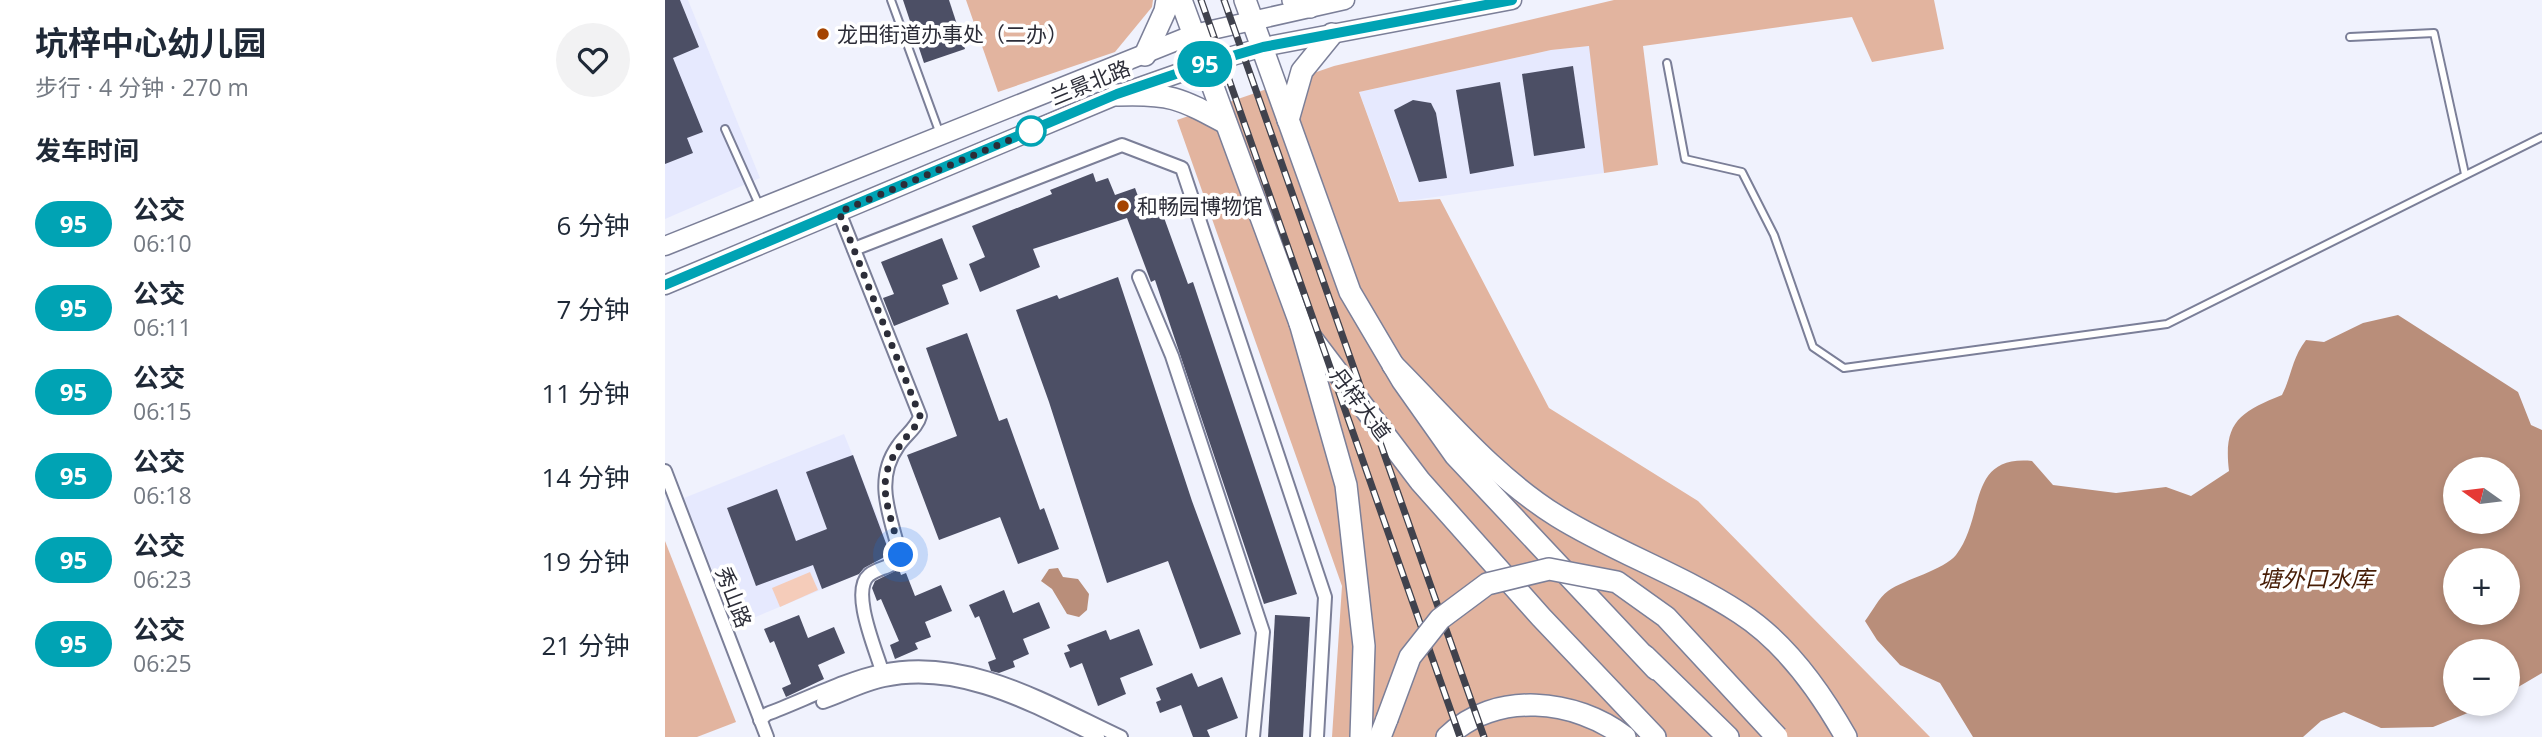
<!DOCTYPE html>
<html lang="zh">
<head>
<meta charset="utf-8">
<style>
  body { margin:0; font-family:"Open Sans","Noto Sans SC",sans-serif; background:#f2f2f3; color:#1f2937; height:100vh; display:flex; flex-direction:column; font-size:26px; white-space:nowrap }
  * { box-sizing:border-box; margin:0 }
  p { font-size:23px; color:#747a83 }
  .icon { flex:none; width:38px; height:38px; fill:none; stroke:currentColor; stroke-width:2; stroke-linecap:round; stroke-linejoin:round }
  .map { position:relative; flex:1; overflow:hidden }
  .drawer { display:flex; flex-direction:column; background:#fff; width:665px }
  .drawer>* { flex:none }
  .badge { padding:0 14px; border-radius:23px; font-size:24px; line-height:46px }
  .needle { width:46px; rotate:284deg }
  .tools { position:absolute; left:1778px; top:457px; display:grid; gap:14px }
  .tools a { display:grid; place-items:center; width:77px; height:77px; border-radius:50%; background:#fff; box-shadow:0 4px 10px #0003; font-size:35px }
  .you { position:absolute; width:35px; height:35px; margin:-18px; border:5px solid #fff; border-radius:50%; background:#1a73e8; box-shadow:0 0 0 10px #1a73e833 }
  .map>.badge { position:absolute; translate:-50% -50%; box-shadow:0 0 0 4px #fff }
  h2 { padding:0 35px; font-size:26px; line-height:63px }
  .round { display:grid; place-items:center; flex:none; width:74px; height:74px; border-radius:37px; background:#f2f2f3 }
  .overview { display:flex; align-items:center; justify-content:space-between; height:119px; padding:0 35px }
  h1 { font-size:33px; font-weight:700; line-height:52px }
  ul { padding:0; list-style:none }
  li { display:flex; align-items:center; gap:21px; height:84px; padding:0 35px }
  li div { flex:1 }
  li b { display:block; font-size:26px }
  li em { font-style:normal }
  li .badge { min-width:77px; font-weight:700; text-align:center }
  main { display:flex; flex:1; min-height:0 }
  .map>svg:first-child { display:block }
  .built { fill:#e6e9fe }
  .green { fill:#f5ccba }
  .forest { fill:#e2b49f }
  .water { fill:#b98e7a; fill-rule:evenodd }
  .building { fill:#4c4f65 }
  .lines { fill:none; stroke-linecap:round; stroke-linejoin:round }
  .service-casing { stroke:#7b7f98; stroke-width:10 }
  .minor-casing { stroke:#7b7f98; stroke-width:16 }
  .secondary-casing { stroke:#7b7f98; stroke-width:21 }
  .primary-casing { stroke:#7b7f98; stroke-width:24 }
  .trunk-casing { stroke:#7b7f98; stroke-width:24 }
  .service { stroke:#fff; stroke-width:6 }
  .minor { stroke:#fff; stroke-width:12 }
  .secondary { stroke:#fff; stroke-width:18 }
  .primary { stroke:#fff; stroke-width:21 }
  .trunk { stroke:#fff; stroke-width:21 }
  .rail-casing { stroke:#40424d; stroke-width:7 }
  .rail { stroke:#fff; stroke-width:4.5; stroke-dasharray:13; stroke-linecap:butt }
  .trunk-bridge-casing { stroke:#7b7f98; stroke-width:24; stroke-linecap:butt }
  .trunk-bridge { stroke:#fff; stroke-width:21 }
  .line-casing { stroke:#fff; stroke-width:16 }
  .line { stroke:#00a3b4; stroke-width:10 }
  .walk { stroke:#2c2d38; stroke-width:7; stroke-dasharray:0 12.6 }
  .poi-dot { fill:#a44300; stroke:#fff; stroke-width:2.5 }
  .stop-dot { fill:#fff; stroke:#00a3b4; stroke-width:3.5 }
  .labels { text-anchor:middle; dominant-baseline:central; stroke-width:7; stroke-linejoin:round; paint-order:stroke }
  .poi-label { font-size:21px; fill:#2c2d38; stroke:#fff; text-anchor:start }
  .street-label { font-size:21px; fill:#2c2d38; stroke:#fff }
  .water-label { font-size:23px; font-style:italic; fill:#471d06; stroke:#fff }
</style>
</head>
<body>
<main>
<section class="drawer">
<div class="overview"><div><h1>坑梓中心幼儿园</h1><p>步行 · 4 分钟 · 270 m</p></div><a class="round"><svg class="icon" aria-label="heart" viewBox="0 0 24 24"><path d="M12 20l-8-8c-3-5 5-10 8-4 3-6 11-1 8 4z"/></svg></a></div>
<h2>发车时间</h2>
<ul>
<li><span class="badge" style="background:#00a3b4;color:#fff">95</span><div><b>公交</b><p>06:10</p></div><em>6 分钟</em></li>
<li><span class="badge" style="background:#00a3b4;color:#fff">95</span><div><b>公交</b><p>06:11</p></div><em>7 分钟</em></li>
<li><span class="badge" style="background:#00a3b4;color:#fff">95</span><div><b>公交</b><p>06:15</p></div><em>11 分钟</em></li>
<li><span class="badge" style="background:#00a3b4;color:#fff">95</span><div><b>公交</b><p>06:18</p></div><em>14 分钟</em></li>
<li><span class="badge" style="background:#00a3b4;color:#fff">95</span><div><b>公交</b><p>06:23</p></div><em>19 分钟</em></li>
<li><span class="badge" style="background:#00a3b4;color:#fff">95</span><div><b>公交</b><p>06:25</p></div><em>21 分钟</em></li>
</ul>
</section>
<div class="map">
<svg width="1877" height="737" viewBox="0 0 1877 737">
  <rect width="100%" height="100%" fill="#f0f2fd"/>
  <g class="built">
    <polygon points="0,0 23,0 95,178 0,219"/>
    <polygon points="925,46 939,173 735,202 694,92 886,50"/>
    <polygon points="179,434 230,559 69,626 19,498"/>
  </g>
  <polygon class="green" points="145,572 153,590 115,607 107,588"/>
  <g class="forest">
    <polygon points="301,0 488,0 487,7 450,52 333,92"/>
    <polygon points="949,0 1269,0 1279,49 1207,62 1187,17 978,46 993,165 939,173 924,46 886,50 694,92 734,202 775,199 884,408 1033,501 1265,737 667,737 677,586 512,120 669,66"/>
    <polygon points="0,541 71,722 32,737 0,737"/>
  </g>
  <g class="water">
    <path d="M1733,315l120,77 13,33 11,5v243l-34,20v-42h-53v53h34l-4,2 -52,21 -52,1 -37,-16 -23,9 -18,16h-330l-33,-54 -40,-18 -23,-25 -12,-19c7,-9 14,-24 23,-30 17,-12 56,-21 68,-36 30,-39 10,-100 76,-94l21,24 63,8 50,-6 25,9 38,-25c-6,-49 11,-59 53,-76 10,-20 10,-37 24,-55l18,2 39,-19zM1790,469h53v53h-53zM1790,560h53v52h-53z"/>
    <polygon points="393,568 398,577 413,579 424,594 422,610 414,617 402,614 387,589 376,581 384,569"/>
  </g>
  <g class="building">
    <polygon points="0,0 15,0 34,47 8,58 38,132 22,138 28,153 0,164"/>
    <polygon points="238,0 284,0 300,49 259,63"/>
    <polygon points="908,66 920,148 869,156 857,74"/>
    <polygon points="835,82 849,166 805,174 791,90"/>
    <polygon points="748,100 766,103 771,113 782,178 754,182 729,110"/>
    <polygon points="428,173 431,182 443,178 450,195 470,188 477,207 493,201 523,284 528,282 632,594 599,604 490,280 486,282 462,218 368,249 375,267 315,292 304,264 320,257 307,226 387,194 385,190"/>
    <polygon points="277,238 293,279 277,285 284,304 229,326 218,298 229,294 216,262"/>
    <polygon points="453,277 527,501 576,634 535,649 503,561 442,583 384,402 351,310 392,295 394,299"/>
    <polygon points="302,333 334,421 342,418 375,510 379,508 394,549 353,564 335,517 274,540 242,455 292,436 261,348"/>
    <polygon points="188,455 225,554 199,568 194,574 157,589 148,565 91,586 62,508 112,489 131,541 162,529 141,472"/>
    <polygon points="234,569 236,575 241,573 250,596 276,585 287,611 260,622 266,637 250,643 253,649 230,659 225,645 234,641 216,599 212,601 207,588 210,581"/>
    <polygon points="339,590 348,613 374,602 385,628 358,639 364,654 348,661 350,667 334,673 326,671 323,662 331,659 314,616 310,618 304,605"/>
    <polygon points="134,615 143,638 169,627 180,653 153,665 159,679 121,697 117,688 126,684 109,641 105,643 99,629"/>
    <polygon points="610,615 645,617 638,737 603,737"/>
    <polygon points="474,629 488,665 455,678 461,694 433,706 417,663 405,668 399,653 405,651 402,645 441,630 445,640"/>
    <polygon points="527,673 533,687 557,677 573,718 542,730 545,737 528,737 516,705 495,713 491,702 496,700 491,688"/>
  </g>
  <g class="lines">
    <g class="service-casing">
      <g id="service">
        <polyline points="226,0 275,134"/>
        <polyline points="1685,37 1769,33 1800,174"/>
        <polyline points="1002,63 1020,159 1077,172 1109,235 1148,347 1179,368 1502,324 1877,137"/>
        <polyline points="60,129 95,207"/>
      </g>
    </g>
    <g class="minor-casing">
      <g id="minor">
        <path d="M174,212l81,204c-3,12 -15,19 -22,30 -25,35 -7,71 2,109 -8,14 -19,11 -31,20 -19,16 7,75 13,96"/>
        <polyline points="189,249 457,145 517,168 660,597 652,737"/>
        <polyline points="474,277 507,356 598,632 588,737"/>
        <polyline points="0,471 102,737"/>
        <path d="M158,702c20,-7 41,-18 61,-22 76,-16 148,25 214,57"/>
        <path d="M95,720l7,-6c35,-13 80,-36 115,-43 85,-18 166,32 239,66"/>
      </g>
    </g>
    <g class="secondary-casing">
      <g id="secondary">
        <polyline points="0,246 529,34 680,0"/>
        <polyline points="0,285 452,95 540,64 598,47 847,0"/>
      </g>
    </g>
    <g class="primary-casing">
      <g id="primary">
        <polyline points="516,0 635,323 755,481 876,617 990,737"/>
        <polyline points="580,0 685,292 737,380 790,455 991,669"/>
        <polyline points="628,0 645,7"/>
        <polyline points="480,55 500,11 502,0"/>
        <path d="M452,95c53,-2 62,3 109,28"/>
        <polyline points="623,120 637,71 667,34"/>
      </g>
    </g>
    <g class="trunk-casing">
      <g id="trunk">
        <polyline points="635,323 681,485 699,646 696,737"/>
        <path d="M728,365c51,51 101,112 164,151 58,36 125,59 183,97 45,29 80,78 106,124"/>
        <polyline points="980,656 1063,737"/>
        <polyline points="715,737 722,719"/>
        <path d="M782,737c48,-47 129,-38 178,0"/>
      </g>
    </g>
    <use href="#service" class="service"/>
    <use href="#minor" class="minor"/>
    <use href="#secondary" class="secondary"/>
    <use href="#primary" class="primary"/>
    <use href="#trunk" class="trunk"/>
    <g class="rail-casing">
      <g id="rail">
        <polyline points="536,0 795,737"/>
        <polyline points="559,0 819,737"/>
      </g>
    </g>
    <use href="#rail" class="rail"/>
    <g class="trunk-bridge-casing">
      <polyline id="trunk-bridge" points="722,719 745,657 775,619 822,584 884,569 952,582 1001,617 1112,737"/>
    </g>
    <use href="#trunk-bridge" class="trunk-bridge"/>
  </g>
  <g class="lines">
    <g class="line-casing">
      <polyline id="line" points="0,285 452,94 540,64 598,47 847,0"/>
    </g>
    <use href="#line" class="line"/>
    <path class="walk" d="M236,555c-17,-64 -31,-78 17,-132l2,-7 -81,-204 192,-81"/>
  </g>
  <g class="poi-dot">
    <circle cx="158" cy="34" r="7"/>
    <circle cx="458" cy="206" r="7"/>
  </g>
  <circle class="stop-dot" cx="366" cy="131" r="14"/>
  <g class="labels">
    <g class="poi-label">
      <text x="172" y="34">龙田街道办事处（二办）</text>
      <text x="472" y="206">和畅园博物馆</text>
    </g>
    <g class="street-label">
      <text transform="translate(425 82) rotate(-22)">兰景北路</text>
      <text transform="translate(696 404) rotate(53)">丹梓大道</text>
      <text transform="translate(69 597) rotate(69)">秀山路</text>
    </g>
    <g class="water-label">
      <text x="1651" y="578">塘外口水库</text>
    </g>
  </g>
</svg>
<div class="tools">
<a><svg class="needle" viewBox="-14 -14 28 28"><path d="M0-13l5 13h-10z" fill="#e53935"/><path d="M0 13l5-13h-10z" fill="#747a83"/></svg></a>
<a>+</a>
<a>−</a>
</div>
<div class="you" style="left:236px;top:555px"></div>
<b class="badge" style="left:540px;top:64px;background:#00a3b4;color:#fff">95</b>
</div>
</main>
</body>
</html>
